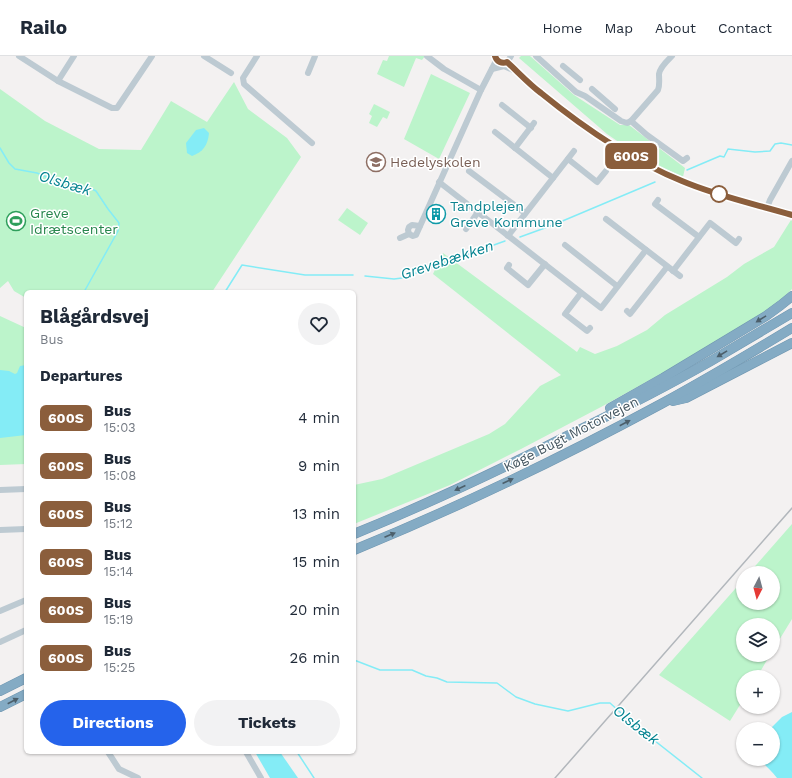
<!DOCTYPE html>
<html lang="en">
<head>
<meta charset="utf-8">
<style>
  body { margin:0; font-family:"Work Sans",sans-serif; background:#f2f2f3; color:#1f2937; height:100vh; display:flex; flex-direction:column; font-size:15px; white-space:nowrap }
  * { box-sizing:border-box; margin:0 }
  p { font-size:13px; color:#747a83 }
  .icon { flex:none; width:22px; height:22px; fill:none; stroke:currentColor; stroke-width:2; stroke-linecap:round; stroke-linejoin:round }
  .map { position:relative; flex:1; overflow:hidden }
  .sheet { position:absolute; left:24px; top:234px; width:332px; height:464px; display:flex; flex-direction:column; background:#fff; border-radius:6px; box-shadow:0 1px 3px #0004 }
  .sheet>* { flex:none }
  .badge { padding:0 8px; border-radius:6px; font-size:14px; line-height:26px }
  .needle { width:26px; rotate:186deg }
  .controls { position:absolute; left:736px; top:510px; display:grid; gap:8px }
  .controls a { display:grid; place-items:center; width:44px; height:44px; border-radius:50%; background:#fff; box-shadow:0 1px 3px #0004; font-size:20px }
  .map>.badge { position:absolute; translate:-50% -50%; box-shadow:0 0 0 2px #fff }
  h2 { padding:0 16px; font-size:15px; line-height:36px }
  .round { display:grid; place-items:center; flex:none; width:42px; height:42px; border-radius:21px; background:#f2f2f3 }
  .summary { display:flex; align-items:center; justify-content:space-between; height:68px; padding:0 16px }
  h1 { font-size:19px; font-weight:700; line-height:30px }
  .button { display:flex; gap:8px; margin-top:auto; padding:8px 16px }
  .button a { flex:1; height:46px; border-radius:24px; background:#2563eb; color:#fff; font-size:16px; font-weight:700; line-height:46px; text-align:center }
  .button a+a { background:#f2f2f3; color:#1f2937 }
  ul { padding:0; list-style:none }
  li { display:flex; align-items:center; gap:12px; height:48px; padding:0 16px }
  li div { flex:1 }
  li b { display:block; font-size:15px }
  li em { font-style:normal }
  li .badge { min-width:44px; font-weight:700; text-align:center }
  header { display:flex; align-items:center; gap:24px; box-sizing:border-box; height:56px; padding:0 20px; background:#fff; border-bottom:1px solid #e0e1e3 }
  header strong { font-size:19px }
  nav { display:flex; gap:22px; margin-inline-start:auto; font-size:14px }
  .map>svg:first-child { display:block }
  .green { fill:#bcf4cb }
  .water { fill:#84ecf6 }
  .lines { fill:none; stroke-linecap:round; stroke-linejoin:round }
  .stream { stroke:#84ecf6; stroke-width:1.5 }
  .highway-casing { stroke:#6f96b0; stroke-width:10 }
  .minor { stroke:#bdcad2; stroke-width:6 }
  .highway { stroke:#84abc4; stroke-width:9 }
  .rail { stroke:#b2b7bc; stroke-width:1.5 }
  .oneway { fill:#4c5f6b }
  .line-casing { stroke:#fff; stroke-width:9 }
  .line { stroke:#8b5e3c; stroke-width:6 }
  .stop-dot { fill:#fff; stroke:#8b5e3c; stroke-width:2 }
  .labels { text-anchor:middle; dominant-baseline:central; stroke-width:3; stroke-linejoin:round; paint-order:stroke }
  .education-label { font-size:14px; fill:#785e54; stroke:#fff; text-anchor:start }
  .culture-label { font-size:14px; fill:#0d838f; stroke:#fff; text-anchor:start }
  .leisure-label { font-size:14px; fill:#27864d; stroke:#fff; text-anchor:start }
  .street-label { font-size:14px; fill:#465761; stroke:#fff }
  .water-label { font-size:15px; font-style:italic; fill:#048390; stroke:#fff }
</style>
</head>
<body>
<header>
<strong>Railo</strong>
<nav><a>Home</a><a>Map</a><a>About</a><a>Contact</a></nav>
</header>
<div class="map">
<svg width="792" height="722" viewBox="0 0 792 722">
  <rect width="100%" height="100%" fill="#f3f1f1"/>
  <g class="green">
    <polygon points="389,0 425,0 422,4 416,2 404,31 377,18 383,4 387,5"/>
    <polygon points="521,0 530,0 574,39 620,69 629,69 685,112 683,121 639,100 607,78 519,2"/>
    <polygon points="431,18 470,37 439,103 404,83"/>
    <polygon points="234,26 248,53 287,82 301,101 212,236 26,236 26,242 14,235 8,225 0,232 0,33 45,65 99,93 141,94 171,45 207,66"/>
    <polygon points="374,48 390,56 387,63 383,61 377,71 369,67 372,60 369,58"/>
    <polygon points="347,152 368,167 360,179 338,164"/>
    <polygon points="791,164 792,165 792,233 777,248 699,297 601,351 521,393 450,429 354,468 354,429 382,423 489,378 505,368 540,330 561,319 433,218 443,197 577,296 580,291 595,298 617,290 647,274 665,259 727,221 744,208 774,191"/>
    <polygon points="0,260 26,272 26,408 0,409"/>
    <polygon points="792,468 792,563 773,594 773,569 743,569 743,599 770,599 757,621 743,621 743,644 730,665 659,619 743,524 743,547 773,547 773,517 749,517"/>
  </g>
  <g class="water">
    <path d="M204,72l5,5c-1,12 -6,19 -17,23l-5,-3 -1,-10 10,-13z"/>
    <polygon points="26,309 26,379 0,382 0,314 9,315 15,318 17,317 20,310"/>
    <path d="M792,656v66h-15c-5,-7 -12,-12 -17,-19h13v-30h-3l12,-12z"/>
    <polygon points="255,696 280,696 298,722 270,722"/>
  </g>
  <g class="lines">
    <g class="stream">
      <polyline points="0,92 9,107 15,113 37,117 51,123 92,133 96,135 108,153 119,167 118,175 84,236"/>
      <polyline points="687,114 720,100 724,101 728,93 755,96 770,95 775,88 781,87 792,89"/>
      <polyline points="520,181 553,169 655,126"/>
      <polyline points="365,220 394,223 402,222 505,185"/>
      <polyline points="225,236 242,209 305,219 353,219"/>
      <polyline points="354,604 380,614 412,614 426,620 437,622 447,626 497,627 516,641 535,648 568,655 600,647 610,647 631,666 702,722"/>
      <polyline points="297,696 314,722"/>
    </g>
    <g class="highway-casing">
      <g id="highway">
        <polyline points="673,345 686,342 792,287"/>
        <polyline points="610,352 663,322 766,260 781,249 792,240"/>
        <path d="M354,478c76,-31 150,-66 223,-103 45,-22 90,-45 134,-70 27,-16 54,-32 81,-48"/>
        <path d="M354,494c105,-43 207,-92 307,-146 44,-24 88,-50 131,-76"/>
        <polyline points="0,635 26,622"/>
        <polyline points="0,651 26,638"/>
      </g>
    </g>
    <g class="minor">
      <polyline points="19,0 58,25 112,52 117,52 152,0"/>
      <polyline points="204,0 231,17"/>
      <polyline points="257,0 243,22 244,28 312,87"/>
      <polyline points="427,0 444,13 481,34"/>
      <polyline points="536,0 576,36 585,40 621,65 627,67 631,65"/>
      <path d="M672,0c-5,5 -12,11 -13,18 0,6 1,11 -1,16l-27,31 16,14 36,26 4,-3"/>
      <path d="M507,6c11,10 22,21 34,31 43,35 89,67 141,88 35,15 73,23 110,34"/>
      <polyline points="503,7 508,5 511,0"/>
      <polyline points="563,10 580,24"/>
      <polyline points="492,13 504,10 513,14"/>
      <polyline points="308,17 315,0"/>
      <polyline points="58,25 74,0"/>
      <polyline points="592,33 615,53"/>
      <polyline points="502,49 531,72"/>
      <polyline points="495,76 553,122"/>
      <polyline points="515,92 534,67"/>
      <polyline points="568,103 597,126 606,115"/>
      <polyline points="469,115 525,157"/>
      <polyline points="439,126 601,252 646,194"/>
      <polyline points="658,144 655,148 699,181"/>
      <polyline points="767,152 770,144 792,105"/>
      <polyline points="606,163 680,220"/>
      <polyline points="466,173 478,156"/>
      <polyline points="409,178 408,174 409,171 412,169 420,170"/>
      <polyline points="508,180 574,95"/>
      <polyline points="400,182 409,178 413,180 416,179 481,34 497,3"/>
      <polyline points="565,189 617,230"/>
      <polyline points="509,209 507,212 528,229 545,208"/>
      <polyline points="673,215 710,167 736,187 739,183"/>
      <polyline points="581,237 565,258 587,275 590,272"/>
      <polyline points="627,255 630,258 667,211"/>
      <polyline points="0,434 26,433"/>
      <polyline points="0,474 26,473"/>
      <polyline points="0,555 26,544"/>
      <polyline points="0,586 26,574"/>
      <polyline points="108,696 119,713 138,722"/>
      <polyline points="246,696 261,722"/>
    </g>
    <use href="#highway" class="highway"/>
    <polyline class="rail" points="555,722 792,452"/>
  </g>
  <defs><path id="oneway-solid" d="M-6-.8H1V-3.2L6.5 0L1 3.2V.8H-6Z"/></defs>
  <g class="oneway">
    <use href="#oneway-solid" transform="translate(761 263) rotate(148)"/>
    <use href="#oneway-solid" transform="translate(722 298) rotate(149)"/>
    <use href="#oneway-solid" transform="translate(625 367) rotate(-28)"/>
    <use href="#oneway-solid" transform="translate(508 425) rotate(-25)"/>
    <use href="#oneway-solid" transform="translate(460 432) rotate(155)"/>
    <use href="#oneway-solid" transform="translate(390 479) rotate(-23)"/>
    <use href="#oneway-solid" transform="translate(13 645) rotate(-27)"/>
  </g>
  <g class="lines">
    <g class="line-casing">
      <path id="line" d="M495,0c2,6 7,8 12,6 11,10 22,22 34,31 43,35 89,67 141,88 35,15 73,23 110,34"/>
    </g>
    <use href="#line" class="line"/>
  </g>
  <defs>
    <g id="school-ring" transform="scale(1)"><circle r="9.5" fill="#fff" stroke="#8d6e63" stroke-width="1.5"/><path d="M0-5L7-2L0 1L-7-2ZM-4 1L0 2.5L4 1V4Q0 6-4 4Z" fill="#8d6e63"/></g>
    <g id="building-ring" transform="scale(1)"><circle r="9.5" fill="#fff" stroke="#0f9aa8" stroke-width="1.5"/><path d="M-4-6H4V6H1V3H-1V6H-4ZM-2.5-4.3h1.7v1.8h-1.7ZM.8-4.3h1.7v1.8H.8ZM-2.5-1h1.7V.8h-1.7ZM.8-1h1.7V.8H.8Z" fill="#0f9aa8"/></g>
    <g id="stadium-ring" transform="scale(1)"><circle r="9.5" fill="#fff" stroke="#2e9e5b" stroke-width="1.5"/><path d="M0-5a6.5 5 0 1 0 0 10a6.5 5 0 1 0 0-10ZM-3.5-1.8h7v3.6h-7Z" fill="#2e9e5b"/></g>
  </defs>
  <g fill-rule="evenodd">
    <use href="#school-ring" x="376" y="106"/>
    <use href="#building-ring" x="436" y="158"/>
    <use href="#stadium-ring" x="16" y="165"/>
  </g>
  <circle class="stop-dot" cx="719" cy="138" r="8"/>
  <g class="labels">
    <g class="education-label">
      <text x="390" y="106">Hedelyskolen</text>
    </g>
    <g class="culture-label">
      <text x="450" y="150">Tandplejen<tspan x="450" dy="16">Greve Kommune</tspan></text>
    </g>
    <g class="leisure-label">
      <text x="30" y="157">Greve<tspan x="30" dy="16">Idrætscenter</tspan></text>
    </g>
    <g class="street-label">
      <text transform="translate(571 378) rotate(-27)">Køge Bugt Motorvejen</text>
    </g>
    <g class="water-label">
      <text transform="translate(65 127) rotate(17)">Olsbæk</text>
      <text transform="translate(447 204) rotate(-18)">Grevebækken</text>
      <text transform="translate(636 669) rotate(38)">Olsbæk</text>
    </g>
  </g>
</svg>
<div class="controls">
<a><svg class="needle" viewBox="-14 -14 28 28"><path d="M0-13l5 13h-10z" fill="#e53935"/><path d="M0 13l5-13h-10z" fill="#747a83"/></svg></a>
<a><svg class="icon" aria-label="layers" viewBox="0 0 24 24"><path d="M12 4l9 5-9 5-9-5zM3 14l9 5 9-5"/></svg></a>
<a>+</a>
<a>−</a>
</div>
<b class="badge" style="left:631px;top:100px;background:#8b5e3c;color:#fff">600S</b>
<section class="sheet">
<div class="summary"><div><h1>Blågårdsvej</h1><p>Bus</p></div><a class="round"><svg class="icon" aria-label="heart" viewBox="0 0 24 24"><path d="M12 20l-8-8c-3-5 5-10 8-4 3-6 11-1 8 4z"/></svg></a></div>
<h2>Departures</h2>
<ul>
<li><span class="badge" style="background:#8b5e3c;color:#fff">600S</span><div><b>Bus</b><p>15:03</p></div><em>4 min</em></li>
<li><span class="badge" style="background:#8b5e3c;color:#fff">600S</span><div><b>Bus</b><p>15:08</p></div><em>9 min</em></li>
<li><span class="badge" style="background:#8b5e3c;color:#fff">600S</span><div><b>Bus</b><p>15:12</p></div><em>13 min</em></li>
<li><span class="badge" style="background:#8b5e3c;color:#fff">600S</span><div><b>Bus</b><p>15:14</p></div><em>15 min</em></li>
<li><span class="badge" style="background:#8b5e3c;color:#fff">600S</span><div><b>Bus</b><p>15:19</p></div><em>20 min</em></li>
<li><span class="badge" style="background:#8b5e3c;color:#fff">600S</span><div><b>Bus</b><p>15:25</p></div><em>26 min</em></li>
</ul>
<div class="button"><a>Directions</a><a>Tickets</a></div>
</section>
</div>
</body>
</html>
